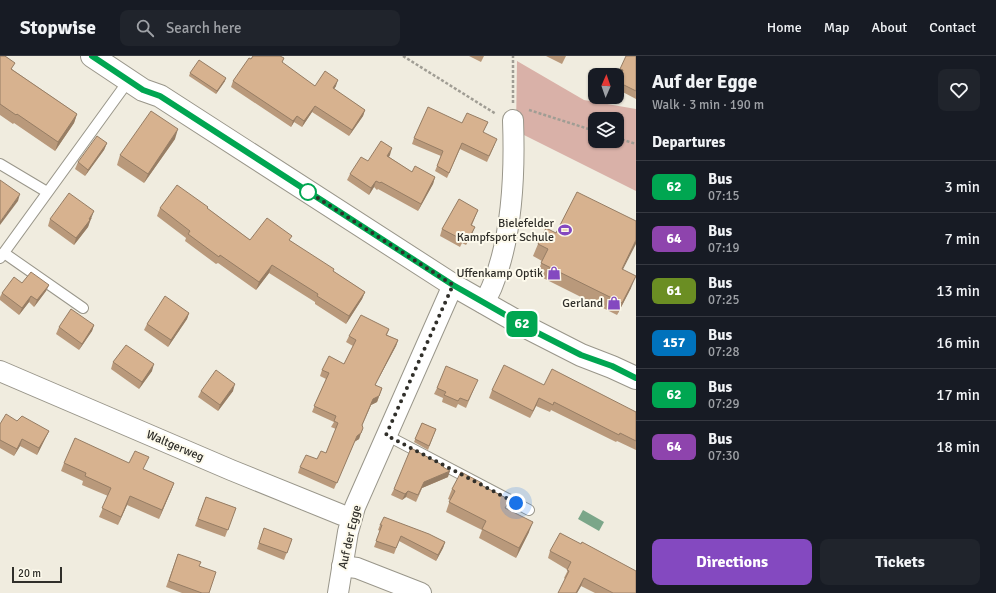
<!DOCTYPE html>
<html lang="en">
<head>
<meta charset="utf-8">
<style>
  body { margin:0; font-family:Signika,sans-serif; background:#20242c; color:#f1f3f6; height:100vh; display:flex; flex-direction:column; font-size:15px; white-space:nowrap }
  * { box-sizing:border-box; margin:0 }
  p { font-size:13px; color:#9ea1a6 }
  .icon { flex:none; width:22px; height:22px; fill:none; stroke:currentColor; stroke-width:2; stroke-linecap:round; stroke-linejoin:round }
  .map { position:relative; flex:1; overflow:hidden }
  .side { display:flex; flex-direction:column; background:#171b24; width:360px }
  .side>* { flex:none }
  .badge { padding:0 8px; border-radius:6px; font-size:14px; line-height:26px }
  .needle { width:26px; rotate:2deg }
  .fabs { position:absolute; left:588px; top:12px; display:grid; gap:8px }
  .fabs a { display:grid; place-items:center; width:36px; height:36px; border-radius:8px; background:#171b24; box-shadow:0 1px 3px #0004; font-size:20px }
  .scale { position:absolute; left:12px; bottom:10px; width:50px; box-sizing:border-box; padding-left:4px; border:2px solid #302f2a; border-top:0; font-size:11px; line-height:14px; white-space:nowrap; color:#302f2a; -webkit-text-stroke:3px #fdfaec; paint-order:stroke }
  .you { position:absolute; width:20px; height:20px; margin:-10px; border:3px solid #fff; border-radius:50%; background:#1a73e8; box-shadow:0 0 0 6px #1a73e833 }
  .map>.badge { position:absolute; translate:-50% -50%; box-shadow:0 0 0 2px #fff }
  h2 { padding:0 16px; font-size:15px; line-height:36px }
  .round { display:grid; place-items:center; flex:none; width:42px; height:42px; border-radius:8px; background:#20242c }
  .headline { display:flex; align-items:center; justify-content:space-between; height:68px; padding:0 16px }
  h1 { font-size:19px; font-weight:700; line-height:30px }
  .button { display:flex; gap:8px; margin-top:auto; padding:8px 16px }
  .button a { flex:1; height:46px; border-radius:8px; background:#8449c0; color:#fff; font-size:16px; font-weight:700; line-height:46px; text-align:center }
  .button a+a { background:#20242c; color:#f1f3f6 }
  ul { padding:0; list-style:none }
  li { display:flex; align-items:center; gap:12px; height:52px; padding:0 16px; border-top:1px solid #363941 }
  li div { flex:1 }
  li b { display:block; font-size:15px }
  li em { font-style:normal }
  li .badge { min-width:44px; font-weight:700; text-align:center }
  header { display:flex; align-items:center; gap:24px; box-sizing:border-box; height:56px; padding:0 20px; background:#171b24; border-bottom:1px solid #363941 }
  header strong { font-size:19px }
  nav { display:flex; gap:22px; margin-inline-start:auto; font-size:14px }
  .search { width:280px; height:36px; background:#20242c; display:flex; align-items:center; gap:10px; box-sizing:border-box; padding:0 14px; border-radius:8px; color:#9ea1a6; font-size:15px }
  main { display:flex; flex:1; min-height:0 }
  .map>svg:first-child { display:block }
  .green { fill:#d9b1a8; fill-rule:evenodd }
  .water { fill:#7ba689 }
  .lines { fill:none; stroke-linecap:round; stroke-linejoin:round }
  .lane-casing { stroke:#99968a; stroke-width:12 }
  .street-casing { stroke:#99968a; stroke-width:22 }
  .secondary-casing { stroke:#99968a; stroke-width:24 }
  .path { stroke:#a09d94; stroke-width:2.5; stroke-dasharray:3 2; stroke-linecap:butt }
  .lane { stroke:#fff; stroke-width:10 }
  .street { stroke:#fff; stroke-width:20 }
  .secondary { stroke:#fff; stroke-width:22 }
  .wall { fill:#b9997b }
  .shaded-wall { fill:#967d64 }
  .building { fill:#d7b28f; stroke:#967d64 }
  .line-casing { stroke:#fff; stroke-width:9 }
  .line { stroke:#00a651; stroke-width:6 }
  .walk { stroke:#302f2a; stroke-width:4; stroke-dasharray:0 7.2 }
  .stop-dot { fill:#fff; stroke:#00a651; stroke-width:2 }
  .labels { text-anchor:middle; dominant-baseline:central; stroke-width:4; stroke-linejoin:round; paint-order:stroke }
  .poi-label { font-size:12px; fill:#302f2a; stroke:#fdfaec; text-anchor:end }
  .street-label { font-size:12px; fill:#302f2a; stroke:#fdfaec }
</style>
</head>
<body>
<header>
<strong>Stopwise</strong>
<div class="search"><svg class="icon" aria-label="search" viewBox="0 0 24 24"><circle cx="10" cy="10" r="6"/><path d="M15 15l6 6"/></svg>Search here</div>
<nav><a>Home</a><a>Map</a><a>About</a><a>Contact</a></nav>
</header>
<main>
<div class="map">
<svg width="636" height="537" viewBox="0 0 636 537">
  <rect width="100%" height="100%" fill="#f0ecdf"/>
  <path class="green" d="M517,5l67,39 52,9v82l-120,-60zM595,63h22v22h-22z"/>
  <polygon class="water" points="583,454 604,466 599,475 578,463"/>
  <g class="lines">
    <g class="lane-casing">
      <g id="lane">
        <polyline points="0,108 47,136"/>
        <polyline points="4,197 83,252"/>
        <polyline points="0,202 129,24"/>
        <polyline points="386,379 529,454"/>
      </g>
    </g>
    <g class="street-casing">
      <g id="street">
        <path d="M483,247c4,-6 8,-13 10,-19 20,-50 22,-111 20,-164"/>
        <polyline points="0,315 231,414 342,459 352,461"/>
        <polyline points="342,510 357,512 421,537"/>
        <polyline points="338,537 348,476 355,451 453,229"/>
      </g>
    </g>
    <g class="secondary-casing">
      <polyline id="secondary" points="92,0 143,34 160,40 453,229 530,273 581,299 612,311 636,322"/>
    </g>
    <g class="path">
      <polyline points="403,0 496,58"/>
      <polyline points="513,47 513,0"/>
      <polyline points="529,54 595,75"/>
      <polyline points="617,82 636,88"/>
    </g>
    <use href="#lane" class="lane"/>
    <use href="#street" class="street"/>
    <use href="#secondary" class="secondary"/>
  </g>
  <g class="wall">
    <polygon points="0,0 13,14 77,58 74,67 55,95 14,67 13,68 0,59"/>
    <polygon points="469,0 484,0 481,6"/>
    <polygon points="546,0 566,0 562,8"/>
    <polygon points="636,0 636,43 617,33 617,28 620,21 617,20 620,13"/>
    <polygon points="284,2 282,7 315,30 336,30 334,33 365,54 363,60 349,80 312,56 302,71 294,66 291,71 231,31 233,25 251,3"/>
    <polygon points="190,17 225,25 216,38 189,20"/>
    <polygon points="488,66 483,76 495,88 487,106 460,93 447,122 435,115 441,100 412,88 414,82 462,67"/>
    <polygon points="175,83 144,127 117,109 120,99"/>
    <polygon points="107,87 104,94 85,120 75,113 78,106"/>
    <polygon points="390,99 389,101 412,116 435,121 433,128 418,155 378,133 377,134 374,131 369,139 347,124 350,118 368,105"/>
    <polygon points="160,152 207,152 250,184 291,185 333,215 365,236 362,243 346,268 315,248 315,246 269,217 256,234 218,207 216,208 185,185 186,182 157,160"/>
    <polygon points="478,154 472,169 472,178 466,189 462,187 460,191 440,180 442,173"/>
    <polygon points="92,162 90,164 88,171 74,189 48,170 50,163"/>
    <polygon points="538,188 623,213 631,232 617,259 537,219 542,205 533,200"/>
    <polygon points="22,227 49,229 46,235 34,251 29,246 19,259 0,244 0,241 2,237"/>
    <polygon points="189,257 187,263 168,291 144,274 147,268"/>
    <polygon points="94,269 92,275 79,294 56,278 59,271"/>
    <polygon points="389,273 387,279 398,284 396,290 375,329 382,332 377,346 371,349 362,369 359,383 354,386 334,433 298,417 300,411 317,403 326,397 336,373 331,371 334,366 312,356 326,323 320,320 322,314 344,308 353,290 346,286 349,280"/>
    <polygon points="113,306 152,315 139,333 111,313"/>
    <polygon points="544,329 636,356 636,394 617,385 616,386 551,354 550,356 536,350 530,362 489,342 492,334"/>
    <polygon points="475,330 466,352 458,348 456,352 442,346 443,342 434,338 437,332"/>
    <polygon points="201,335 233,335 218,355 198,341"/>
    <polygon points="17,365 49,375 37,399 20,390 14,400 0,392 0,368"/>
    <polygon points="422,367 436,373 428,394 414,386"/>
    <polygon points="64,407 129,407 174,427 171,435 159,463 127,449 118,469 99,461 108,440 82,429 83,425 61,415"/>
    <polygon points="443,411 448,421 422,432 416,446 406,441 402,444 391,439 394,433"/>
    <polygon points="481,429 506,453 529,476 516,502 479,482 482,474 446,456 450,444 448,443 452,433"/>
    <polygon points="206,441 236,452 225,481 195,470"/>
    <polygon points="380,469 445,486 443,492 436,505 399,485 394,498 374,491 380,475 378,474"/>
    <polygon points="264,472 292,483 284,504 257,493"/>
    <polygon points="550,495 636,537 595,537 581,530 577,537 558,537 565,523 564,522 568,514 548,502"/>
    <polygon points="178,498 199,510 209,537 182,537 166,531"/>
  </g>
  <g class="shaded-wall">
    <polygon points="226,22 225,25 216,38 217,35"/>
    <polygon points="338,24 336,30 331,38 333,32"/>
    <polygon points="315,50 312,56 302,71 304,65"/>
    <polygon points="365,54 363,60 349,80 352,74"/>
    <polygon points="77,58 74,67 55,95 58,86"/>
    <polygon points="297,60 294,66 291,71 293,65"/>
    <polygon points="178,73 175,83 144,127 148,118"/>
    <polygon points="107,87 104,94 85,120 88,114"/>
    <polygon points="392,92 390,99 385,106 387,100"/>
    <polygon points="435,121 433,128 418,155 421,148"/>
    <polygon points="376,125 374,131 369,139 371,132"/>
    <polygon points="20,138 18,145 0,169 0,166"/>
    <polygon points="94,155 88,171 74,189 76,182 89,163"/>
    <polygon points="475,171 472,178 466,189 469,182"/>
    <polygon points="636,184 636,188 617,225 622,213"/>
    <polygon points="272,209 269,217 256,234 259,226"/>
    <polygon points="636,220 631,232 617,259 622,247"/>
    <polygon points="49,229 46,235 34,251 37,244"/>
    <polygon points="365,236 362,243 346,268 349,260"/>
    <polygon points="31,240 29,246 19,259 22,252"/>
    <polygon points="189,257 187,263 168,291 171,284"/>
    <polygon points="94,269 92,275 79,294 82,288"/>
    <polygon points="398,284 396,290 372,335 375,329"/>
    <polygon points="154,308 152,315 139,333 142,326"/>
    <polygon points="235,328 233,335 218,355 220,349"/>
    <polygon points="382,332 377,346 371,349 360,375 373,343"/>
    <polygon points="539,342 536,350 530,362 533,355"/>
    <polygon points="363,372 359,383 354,386 334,433 357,380"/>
    <polygon points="49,375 37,399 39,392"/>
    <polygon points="22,383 20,390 14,400 17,393"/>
    <polygon points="450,415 448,421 422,432 416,446 424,426"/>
    <polygon points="174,427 171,435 159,463 162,454"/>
    <polygon points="408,435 406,441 402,444 405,438"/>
    <polygon points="130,440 127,449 118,469 121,461"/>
    <polygon points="533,466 529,476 516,502 519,492"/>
    <polygon points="445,486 443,492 436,505 438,499"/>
    <polygon points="584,522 581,530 577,537 576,537"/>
  </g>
  <g class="building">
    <polygon points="0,0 5,0 15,7 11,13 77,58 58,86 17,58 16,59 0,48"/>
    <polygon points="253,0 280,0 284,2 282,6 315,30 325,15 338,24 333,32 365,54 352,74 315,50 304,65 297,60 293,65 233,25 249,2 251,3"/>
    <polygon points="626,0 636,0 636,35 618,26 623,14 620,13"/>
    <polygon points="199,4 226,22 217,35 190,17"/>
    <polygon points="428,51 462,67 467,57 488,66 483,76 497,83 489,100 462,87 449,117 437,110 443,95 414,82"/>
    <polygon points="151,55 178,73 148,118 120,99"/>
    <polygon points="97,80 107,87 88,114 78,106"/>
    <polygon points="381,85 392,92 387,100 412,116 415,110 435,121 421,148 381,126 380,127 376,125 371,132 350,118 361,101 368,105"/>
    <polygon points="0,124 20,138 0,166"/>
    <polygon points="177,129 208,151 207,152 250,184 267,162 292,180 289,184 334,213 333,215 365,236 349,260 317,240 318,238 272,209 259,226 220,199 219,201 188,178 190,175 160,152"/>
    <polygon points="577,136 636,165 636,184 622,213 636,220 622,247 541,207 548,193 538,188 546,172 556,177"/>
    <polygon points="69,137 94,155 89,163 90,164 76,182 50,163"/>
    <polygon points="459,143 478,154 471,169 475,171 469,182 465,180 463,184 442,173"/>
    <polygon points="31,216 49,229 37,244 31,240 22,252 2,237 14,221 22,227"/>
    <polygon points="165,240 189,257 171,284 147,268"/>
    <polygon points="71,253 94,269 82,288 59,271"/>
    <polygon points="361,259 389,273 386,279 398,284 375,329 382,332 379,340 373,343 362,369 363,372 361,377 357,380 337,427 300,411 306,399 317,403 321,395 326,397 338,367 334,365 336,360 314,350 329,317 322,314 329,300 344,308 356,284 349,280"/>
    <polygon points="126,289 154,308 142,326 113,306"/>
    <polygon points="504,309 544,329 552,313 636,356 636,385 620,377 619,379 554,346 553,349 539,342 533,355 492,334"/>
    <polygon points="446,310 478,324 468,345 460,342 458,345 444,339 446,336 437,332"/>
    <polygon points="216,314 235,328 220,349 201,335"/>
    <polygon points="6,358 17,365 22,360 49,375 39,392 22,383 17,393 0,384 0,368"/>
    <polygon points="422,367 436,373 429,390 415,383"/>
    <polygon points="75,382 129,407 135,395 149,401 143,413 174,427 162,454 130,440 121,461 102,452 111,432 85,420 86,417 64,407"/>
    <polygon points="411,392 444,410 443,411 450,415 424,426 418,439 408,435 405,438 394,433"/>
    <polygon points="461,416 482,427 481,429 510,444 505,452 533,466 519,492 482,473 486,465 449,446 455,435 452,433"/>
    <polygon points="206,441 236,452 228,474 198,463"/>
    <polygon points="384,461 429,478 445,486 438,499 401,480 396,492 376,485 382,469 380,469"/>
    <polygon points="264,472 292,483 287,497 259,487"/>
    <polygon points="560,477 581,488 582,486 636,515 636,537 613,537 584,522 576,537 558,537 569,515 567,514 571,506 550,495"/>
    <polygon points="178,498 201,506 199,510 216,516 209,537 202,537 169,525"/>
  </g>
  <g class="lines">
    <g class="line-casing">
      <polyline id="line" points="92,0 143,34 160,40 453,229 530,273 581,299 612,310 636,322"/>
    </g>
    <use href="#line" class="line"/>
    <polyline class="walk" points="308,136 307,135 453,229 386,379 516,447"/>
  </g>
  <defs>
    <g id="stadium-bare" transform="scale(1.08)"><path d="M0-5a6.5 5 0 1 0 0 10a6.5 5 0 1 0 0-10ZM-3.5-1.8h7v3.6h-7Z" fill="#8449c0" stroke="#fdfaec" stroke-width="2.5" paint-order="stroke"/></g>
    <g id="shop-bare" transform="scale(1.08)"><path d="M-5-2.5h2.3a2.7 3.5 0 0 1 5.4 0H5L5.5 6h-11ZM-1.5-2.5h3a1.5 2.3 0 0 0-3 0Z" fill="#8449c0" stroke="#fdfaec" stroke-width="2.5" paint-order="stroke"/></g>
  </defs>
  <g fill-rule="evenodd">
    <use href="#stadium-bare" x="565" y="174"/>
    <use href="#shop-bare" x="554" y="217"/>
    <use href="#shop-bare" x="614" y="247"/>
  </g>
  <circle class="stop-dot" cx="308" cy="136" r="8"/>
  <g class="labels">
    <g class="poi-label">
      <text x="554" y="167">Bielefelder<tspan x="554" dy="14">Kampfsport Schule</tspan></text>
      <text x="543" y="217">Uffenkamp Optik</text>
      <text x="603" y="247">Gerland</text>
    </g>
    <g class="street-label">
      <text transform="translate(175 390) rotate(23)">Waltgerweg</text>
      <text transform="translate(350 481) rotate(-77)">Auf der Egge</text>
    </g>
  </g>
</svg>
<div class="fabs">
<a><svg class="needle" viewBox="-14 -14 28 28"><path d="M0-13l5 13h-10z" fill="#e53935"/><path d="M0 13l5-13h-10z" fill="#9ea1a6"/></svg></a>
<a><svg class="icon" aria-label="layers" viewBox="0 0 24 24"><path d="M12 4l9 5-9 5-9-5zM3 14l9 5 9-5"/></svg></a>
</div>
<div class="scale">20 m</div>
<div class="you" style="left:516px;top:447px"></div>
<b class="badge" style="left:522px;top:268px;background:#00a651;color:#fff">62</b>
</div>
<section class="side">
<div class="headline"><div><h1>Auf der Egge</h1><p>Walk · 3 min · 190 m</p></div><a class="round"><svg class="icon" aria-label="heart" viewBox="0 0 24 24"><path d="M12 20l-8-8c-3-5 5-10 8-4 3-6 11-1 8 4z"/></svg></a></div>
<h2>Departures</h2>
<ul>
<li><span class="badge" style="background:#00a651;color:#fff">62</span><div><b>Bus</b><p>07:15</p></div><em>3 min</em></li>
<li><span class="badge" style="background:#8e44ad;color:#fff">64</span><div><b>Bus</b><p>07:19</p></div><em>7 min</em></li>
<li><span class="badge" style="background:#6b8e23;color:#fff">61</span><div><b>Bus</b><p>07:25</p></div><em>13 min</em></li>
<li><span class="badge" style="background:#0072bc;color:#fff">157</span><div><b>Bus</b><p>07:28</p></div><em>16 min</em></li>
<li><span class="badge" style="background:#00a651;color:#fff">62</span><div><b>Bus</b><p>07:29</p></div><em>17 min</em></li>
<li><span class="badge" style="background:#8e44ad;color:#fff">64</span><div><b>Bus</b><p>07:30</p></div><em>18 min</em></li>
</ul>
<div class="button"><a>Directions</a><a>Tickets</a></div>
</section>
</main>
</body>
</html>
